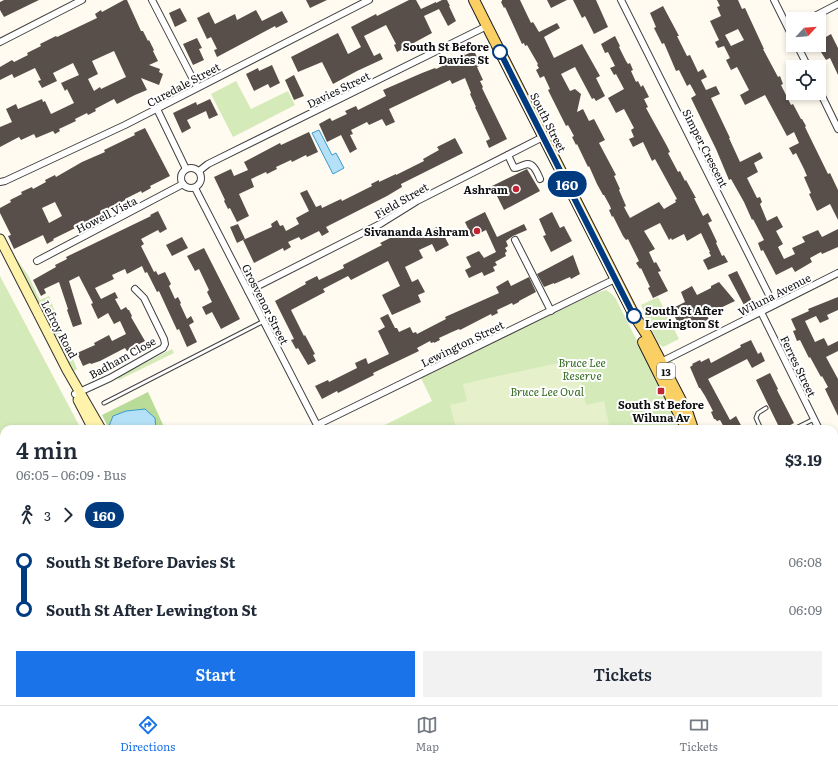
<!DOCTYPE html>
<html lang="en">
<head>
<meta charset="utf-8">
<style>
  body { margin:0; font-family:Literata,serif; background:#f2f2f3; color:#1f2937; height:100vh; display:flex; flex-direction:column; font-size:15px; white-space:nowrap }
  * { box-sizing:border-box; margin:0 }
  p { font-size:13px; color:#747a83 }
  .icon { flex:none; width:22px; height:22px; fill:none; stroke:currentColor; stroke-width:2; stroke-linecap:round; stroke-linejoin:round }
  .map { position:relative; flex:1; overflow:hidden }
  .panel { position:absolute; left:0px; top:425px; width:838px; height:280px; display:flex; flex-direction:column; background:#fff; border-radius:12px 12px 0 0; box-shadow:0 2px 6px #0003 }
  .panel>* { flex:none }
  .badge { padding:0 8px; border-radius:13px; font-size:14px; line-height:26px }
  .needle { width:26px; rotate:64deg }
  .fabs { position:absolute; left:786px; top:12px; display:grid; gap:8px }
  .fabs a { display:grid; place-items:center; width:40px; height:40px; border-radius:0px; background:#fff; box-shadow:0 2px 6px #0003; font-size:20px }
  .map>.badge { position:absolute; translate:-50% -50%; box-shadow:0 0 0 2px #fff }
  .legs { display:flex; align-items:center; gap:6px; height:44px; padding:0 16px; font-size:13px }
  .legs p { margin-inline-start:auto }
  .overview { display:flex; align-items:center; justify-content:space-between; height:68px; padding:0 16px }
  h1 { font-size:22px; font-weight:600; line-height:30px }
  .action { display:flex; gap:8px; margin-top:auto; padding:8px 16px }
  .action a { flex:1; height:46px; border-radius:0px; background:#1a73e8; color:#fff; font-size:16px; font-weight:600; line-height:46px; text-align:center }
  .action a+a { background:#f2f2f3; color:#1f2937 }
  ul { padding:0 16px; list-style:none }
  li { display:flex; align-items:center; gap:14px; height:48px; font-size:15px }
  li i { display:grid; place-items:center; width:6px; height:100%; margin:0 5px; background:currentColor }
  li i::after { content:''; width:10px; height:10px; margin:-5px; border:3px solid; border-radius:50%; background:#fff }
  li p { margin-inline-start:auto }
  li:first-child i { background:linear-gradient(#0000 50%,currentColor 0) }
  li:last-child i { background:linear-gradient(currentColor 50%,#0000 0) }
  .dock { display:flex; justify-content:space-around; align-items:center; height:56px; border-top:1px solid #e0e1e3; background:#fff; font-size:11px; color:#747a83 }
  .dock a { display:grid; justify-items:center; gap:2px }
  .dock .current { color:#1a73e8 }
  .map>svg:first-child { display:block }
  .green { fill:#d5eab9 }
  .forest { fill:#b9db98 }
  .pitch { fill:#e6f1cb }
  .water { fill:#b4e1f7; stroke:#3a9ad0 }
  .building { fill:#584f4b; fill-rule:evenodd }
  .lines { fill:none; stroke-linecap:round; stroke-linejoin:round }
  .lane-casing { stroke:#424242; stroke-width:5 }
  .street-casing { stroke:#424242; stroke-width:8 }
  .secondary-casing { stroke:#313131; stroke-width:11 }
  .primary-casing { stroke:#202020; stroke-width:12 }
  .lane { stroke:#fff; stroke-width:3 }
  .street { stroke:#fff; stroke-width:6 }
  .secondary { stroke:#fff2ab; stroke-width:9 }
  .primary { stroke:#fad065; stroke-width:10 }
  .line-1-casing { stroke:#fff; stroke-width:9 }
  .line-1 { stroke:#003b80; stroke-width:6 }
  .stop-1-dot { fill:#fff; stroke:#003b80; stroke-width:2 }
  .poi-dot { fill:#c22431; stroke:#fff; stroke-width:1.5 }
  .labels { text-anchor:middle; dominant-baseline:central; stroke-width:4; stroke-linejoin:round; paint-order:stroke }
  .shield { fill:#fff; stroke:#575757; stroke-width:1 }
  .shield-label { font-size:10px; font-weight:bold; fill:#0f0f0f }
  .stop-label { font-size:11px; font-weight:bold; fill:#0f0f0f; stroke:#fff; text-anchor:end }
  .street-label { font-size:11px; fill:#0f0f0f; stroke:#fff }
  .poi-label { font-size:11px; font-weight:bold; fill:#0f0f0f; stroke:#fff; text-anchor:end }
  .park-label { font-size:11px; font-style:italic; fill:#30681d; stroke:#fff }
</style>
</head>
<body>
<div class="map">
<svg width="838" height="705" viewBox="0 0 838 705">
  <rect width="100%" height="100%" fill="#fffbf0"/>
  <g class="green">
    <polygon points="236,81 251,109 288,91 295,105 233,137 211,94"/>
    <polygon points="12,253 28,275 40,300 49,296 77,369 73,372"/>
    <polygon points="0,276 81,429 4,429 4,466 0,467"/>
    <polygon points="606,290 612,294 616,299 681,429 377,429 432,401 421,378 596,293"/>
    <polygon points="658,297 679,339 663,347 659,344 645,317 645,313 641,305"/>
    <polygon points="172,349 174,353 119,380 117,377"/>
    <polygon points="580,701 640,701 632,705 578,705"/>
    <polygon points="677,701 815,701 817,705 680,705"/>
  </g>
  <polygon class="forest" points="148,392 165,429 109,429 102,415"/>
  <polygon class="pitch" points="576,359 586,405 604,401 610,429 456,429 450,405 467,401 463,384"/>
  <g class="water">
    <polygon points="319,130 332,155 336,153 344,168 333,174 312,133"/>
    <polygon points="145,409 155,418 156,429 111,429 109,426 113,416 126,411"/>
  </g>
  <g class="building">
    <polygon points="4,0 39,0 4,17 0,10 0,2"/>
    <path d="M124,0h3l14,31h2l5,10 1,-1 5,10 -1,1 5,10 -9,4 11,4 -1,3 4,2 -4,11 -18,-7 6,12 -12,5 -18,9 -3,-5 -19,10 1,2 -8,4 -1,-2 -12,6 1,2 -17,8 1,2 -5,3 -2,-3 -17,7 -2,-4 -13,6 -2,-3 -19,10v-20l12,-5 -6,-13 10,-5 2,5 24,-10 1,3 2,-1 6,13 23,-11 -7,-14 -2,2 -4,-8 18,-8 -6,-12 -20,10 4,8 -15,7 -4,-7 3,-1 -6,-12 -21,10 -2,-4 -12,6v-13l12,-7 2,2 14,-7 -1,-2 14,-7 -1,-2 16,-8 1,1 40,-19 -2,-4 6,-4 1,2zM114,51l12,26 -25,12 -1,-2 -6,4 -6,-12 10,-5 -6,-13z"/>
    <polygon points="306,0 327,0 310,8"/>
    <polygon points="409,0 416,0 421,9 436,2 436,3 442,0 447,0 450,6 449,6 456,21 448,26 439,9 424,16 432,33 397,52 394,45 396,44 386,25 364,36 374,56 380,53 383,59 357,71 333,84 322,62 298,72 291,57 338,33 348,54 361,47 351,27 376,14 377,16"/>
    <polygon points="502,0 520,0 531,23 533,22 539,32 557,23 560,28 544,37 554,58 582,44 600,76 596,78 605,96 596,101 594,98 592,99 575,67 561,74 570,91 575,89 581,94 577,112 583,109 589,121 594,119 605,140 599,143 616,175 614,176 620,189 619,190 626,206 624,207 630,218 659,202 664,209 676,202 675,200 677,199 655,159 652,161 643,142 633,147 629,139 634,137 631,130 634,128 624,109 616,113 608,98 624,89 616,74 614,75 610,68 615,66 608,52 605,53 601,44 615,36 620,46 619,47 626,61 628,64 630,63 633,70 631,71 636,82 638,81 641,87 643,85 649,97 644,99 648,107 646,108 667,146 670,152 668,153 678,172 680,171 685,181 686,180 692,191 696,198 694,198 703,216 708,213 712,221 708,223 717,242 716,243 722,256 724,255 728,262 708,270 703,260 711,256 709,252 710,252 701,233 687,241 684,234 672,240 671,238 669,240 660,223 644,231 655,249 649,252 654,263 656,262 661,271 658,272 668,291 653,298 648,288 650,287 641,268 640,269 636,263 639,261 628,239 626,240 623,236 613,216 612,217 609,210 611,209 610,206 604,195 603,195 597,184 589,166 588,167 577,144 576,145 572,137 574,136 568,125 566,126 548,90 550,89 544,76 540,78 536,70 539,68 537,65 538,64 527,45 525,46 524,43 522,44 505,7 504,8 501,2 502,1"/>
    <polygon points="547,0 567,0 551,8"/>
    <polygon points="573,0 596,0 608,27 594,34 585,16 582,18"/>
    <path d="M717,0h21l4,9 3,-1 19,41h-1l15,28 2,-1 3,8 -2,1 10,20 2,-1 8,15h1l4,7 -1,1 23,47 2,-1 8,17v30l-8,-16 -13,7 -8,-17 2,-1 -7,-16 3,-1 -3,-7 -8,-16 -3,2 -4,-7 10,-5 -5,-11 -7,4 -22,-41 -20,10 -5,-10 9,-5 -12,-23 -6,3 -5,-10 4,-2 -6,-12 -6,2 -3,-6 4,-2 -9,-19 11,-5 -4,-9 3,-1zM738,29l6,11 -13,6 -6,-11z"/>
    <polygon points="663,6 679,36 677,36 687,56 690,55 698,72 703,69 707,77 701,80 706,90 716,86 720,94 711,98 730,138 729,138 740,162 760,152 763,158 754,163 758,172 747,178 757,198 760,197 762,202 760,204 767,221 777,216 783,227 776,231 783,244 778,247 784,259 795,254 792,248 805,242 802,237 818,230 822,237 838,229 838,247 822,254 821,252 810,258 812,262 795,272 792,267 776,275 763,250 761,251 758,243 764,240 753,219 752,220 744,202 731,179 729,180 716,149 691,98 696,95 690,84 687,86 679,70 676,71 664,43 662,44 654,28 656,27 650,13"/>
    <polygon points="180,8 187,21 175,27 169,13"/>
    <polygon points="256,10 262,21 282,11 288,22 276,28 275,26 217,57 214,50 217,49 211,37 207,39 197,18 209,12 215,24 235,14 237,20"/>
    <polygon points="831,34 838,48 838,75 830,58 826,60 821,52 824,50 819,41"/>
    <polygon points="197,38 202,48 199,49 204,60 193,65 183,44"/>
    <polygon points="474,51 481,65 477,67 483,80 480,81 483,87 482,88 507,139 489,148 486,141 490,139 475,107 476,107 470,94 471,93 465,78 452,84 450,80 389,109 395,122 386,126 382,119 369,125 367,122 351,130 353,134 350,135 357,149 350,153 341,135 327,142 319,124 330,118 332,121 347,114 345,111 356,106 358,110 386,96 383,90 422,73 435,68 436,69 457,59 456,57 464,54 465,55"/>
    <polygon points="272,65 280,83 270,88 268,84 254,91 246,74 258,68 259,71"/>
    <polygon points="294,75 304,96 294,100 285,80"/>
    <polygon points="210,99 218,115 209,119 206,111 187,120 191,128 182,133 173,113 196,102 197,105"/>
    <path d="M145,128l25,48 -20,10 1,2 -9,5 -1,-2 -16,8v1l-10,6 1,2 -63,31 1,1 -7,4 -4,-9 -29,14 -6,-13 3,-1 -11,-22v-5l11,-6 -1,-2 12,-6 -1,-2 11,-5 1,2 13,-7 -1,-2 10,-5 1,2 26,-15 23,-10 -1,-2 31,-15 -1,-2zM55,202l7,14 -13,7 -7,-15z"/>
    <polygon points="309,132 318,152 307,157 306,155 292,162 291,160 276,167 277,169 267,174 266,172 251,179 254,187 239,194 249,216 237,222 230,208 228,209 224,201 225,200 214,177 231,169 234,176 248,170 244,162 280,143 281,145"/>
    <polygon points="455,138 463,153 401,184 402,187 387,196 326,227 329,232 322,236 319,231 301,240 299,237 288,242 291,247 284,251 283,248 254,263 243,240 272,227 271,224 277,220 280,226 283,225 286,231 299,224 296,218 309,211 300,193 307,190 316,207 321,205 322,208 341,199 342,201 372,186 371,184 379,180 379,182 396,174 396,175 424,161 423,159 439,150 437,147"/>
    <polygon points="527,169 540,191 504,210 492,186"/>
    <polygon points="158,211 167,229 160,233 158,230 141,239 144,244 141,246 154,272 156,271 158,275 165,272 171,284 169,286 175,299 178,297 181,303 180,304 187,319 191,316 194,322 189,325 197,342 187,347 179,329 177,330 159,291 157,292 147,272 145,273 142,266 127,274 125,269 112,275 114,279 95,288 101,299 115,292 118,298 115,299 121,310 126,307 128,310 129,310 132,316 131,317 145,341 127,351 125,348 100,361 91,364 90,363 83,366 77,353 95,345 94,343 109,335 112,341 126,334 120,321 114,324 108,313 98,319 91,304 93,303 79,276 69,281 82,324 73,327 67,310 68,309 59,282 44,289 46,293 41,296 33,280 56,267 55,265 67,259 66,257 151,216 150,215"/>
    <polygon points="485,212 497,237 524,224 527,230 513,236 506,241 508,246 505,248 507,251 505,253 506,256 495,262 497,265 493,267 495,271 484,276 482,272 469,278 465,270 471,267 466,257 479,251 484,258 496,252 486,230 472,237 465,222"/>
    <polygon points="552,212 560,228 564,226 572,241 551,252 543,236 546,235 539,219"/>
    <polygon points="238,224 245,239 237,243 230,227"/>
    <polygon points="439,226 449,245 436,252 432,244 419,250 423,258 405,267 412,282 418,279 425,292 418,295 421,302 392,315 382,295 400,286 388,261 351,280 348,276 323,289 325,292 291,310 304,336 305,335 315,354 313,355 316,361 308,365 298,348 296,349 291,340 294,339 275,301 306,284 305,282 317,276 319,280 344,268 343,265 382,245 380,243 394,236 395,237 414,227 418,236"/>
    <polygon points="182,237 188,248 172,256 166,245"/>
    <polygon points="204,248 240,319 221,329 212,312 206,315 202,307 212,302 207,292 209,290 199,269 195,271 187,256"/>
    <polygon points="573,255 580,274 571,279 570,277 554,284 554,283 544,287 537,274"/>
    <polygon points="737,271 752,301 744,305 728,275"/>
    <polygon points="529,277 536,292 519,301 519,302 513,305 512,303 497,310 498,313 492,316 491,314 460,330 459,329 452,332 439,338 440,340 434,343 434,342 431,343 430,341 417,348 419,351 373,373 374,375 338,393 337,391 322,399 315,386 328,380 329,382 357,368 355,363 366,358 368,364 389,354 378,331 385,327 380,318 388,314 395,328 397,328 399,332 410,327 413,333 416,332 417,334 446,319 445,317 499,293 496,287 508,280 511,286"/>
    <polygon points="719,282 735,301 712,312 707,316 709,319 697,325 695,320 680,327 671,309 685,302 681,292 692,286 697,295 711,288 711,286"/>
    <polygon points="838,297 838,310 827,315 829,319 820,323 816,316 805,321 815,342 824,338 828,346 838,341 838,351 826,357 838,379 838,416 825,389 828,387 822,376 821,377 810,357 809,358 800,340 797,341 793,331 796,330 791,319 809,311 808,309"/>
    <polygon points="751,340 758,354 761,352 765,361 752,368 747,359 708,379 730,420 736,416 743,429 725,429 720,420 717,421 715,419 714,419 711,412 713,411 705,396 700,388 699,388 690,367 693,365 692,364 700,360 701,362 709,358 711,363 741,347 740,345"/>
    <polygon points="770,373 778,389 777,390 794,423 783,429 780,429 756,380"/>
  </g>
  <g class="lines">
    <g class="lane-casing">
      <g id="lane">
        <polyline points="104,403 264,321"/>
        <polyline points="761,429 756,418 758,413 766,408"/>
        <polyline points="794,429 814,419"/>
        <polyline points="834,478 838,476"/>
        <polyline points="0,499 4,497"/>
      </g>
    </g>
    <g class="street-casing">
      <g id="street">
        <polyline points="152,0 197,87"/>
        <polyline points="621,0 774,305"/>
        <polyline points="774,0 793,38"/>
        <polyline points="809,19 838,4"/>
        <polyline points="0,42 82,0"/>
        <polyline points="797,45 808,67"/>
        <polyline points="819,90 838,129"/>
        <polyline points="157,109 186,169"/>
        <path d="M508,155l6,13c4,0 6,-2 10,-3 9,-4 13,7 16,14"/>
        <circle cx="191" cy="178" r="10"/>
        <polyline points="199,171 208,164 487,26"/>
        <polyline points="0,182 5,181 125,125 369,0"/>
        <polyline points="195,188 319,429"/>
        <polyline points="515,240 551,311"/>
        <polyline points="37,261 183,184"/>
        <polyline points="248,291 380,224 417,201 543,137"/>
        <polyline points="761,312 819,429"/>
        <polyline points="659,363 838,273"/>
        <polyline points="75,394 110,378 163,348 165,344 164,339 144,298 135,289"/>
        <polyline points="317,425 615,279"/>
        <polyline points="834,460 838,468"/>
        <polyline points="834,549 838,547"/>
        <polyline points="664,701 666,705"/>
      </g>
    </g>
    <g class="secondary-casing">
      <g id="secondary">
        <polyline points="0,239 67,370 101,429"/>
        <polyline points="78,400 93,429"/>
        <polyline points="256,701 258,705"/>
      </g>
    </g>
    <g class="primary-casing">
      <g id="primary">
        <polyline points="474,0 487,26 634,315 647,335 688,414 693,429"/>
        <polyline points="643,342 682,420 688,429"/>
        <polyline points="824,701 826,705"/>
        <polyline points="832,701 834,705"/>
      </g>
    </g>
    <use href="#lane" class="lane"/>
    <use href="#street" class="street"/>
    <use href="#secondary" class="secondary"/>
    <use href="#primary" class="primary"/>
  </g>
  <g class="lines">
    <g class="line-1-casing">
      <polyline id="line-1" points="500,52 634,316"/>
    </g>
    <use href="#line-1" class="line-1"/>
  </g>
  <g class="stop-1-dot">
    <circle cx="500" cy="52" r="7"/>
    <circle cx="634" cy="316" r="7"/>
  </g>
  <g class="poi-dot">
    <circle cx="516" cy="189" r="4"/>
    <circle cx="477" cy="231" r="4"/>
    <rect x="657" y="387" width="8" height="8" rx="2"/>
  </g>
  <g class="labels">
    <rect class="shield" x="657" y="363" width="18" height="16" rx="3"/>
    <g class="shield-label">
      <text x="666" y="371">13</text>
    </g>
    <g class="stop-label">
      <text x="489" y="46">South St Before<tspan x="489" dy="13">Davies St</tspan></text>
      <text x="645" y="310" text-anchor="start">South St After<tspan x="645" dy="13">Lewington St</tspan></text>
    </g>
    <g class="street-label">
      <text transform="translate(183 84) rotate(-28)">Curedale Street</text>
      <text transform="translate(338 89) rotate(-26)">Davies Street</text>
      <text transform="translate(549 122) rotate(63)">South Street</text>
      <text transform="translate(706 148) rotate(63)">Simper Crescent</text>
      <text transform="translate(401 200) rotate(-30)">Field Street</text>
      <text transform="translate(106 214) rotate(-27)">Howell Vista</text>
      <text transform="translate(774 294) rotate(-27)">Wiluna Avenue</text>
      <text transform="translate(266 304) rotate(63)">Grosvenor Street</text>
      <text transform="translate(60 329) rotate(62)">Lefroy Road</text>
      <text transform="translate(462 343) rotate(-26)">Lewington Street</text>
      <text transform="translate(122 357) rotate(-29)">Badham Close</text>
      <text transform="translate(799 366) rotate(64)">Ferres Street</text>
    </g>
    <g class="poi-label">
      <text x="508" y="189">Ashram</text>
      <text x="469" y="231">Sivananda Ashram</text>
      <text x="661" y="404" text-anchor="middle">South St Before<tspan x="661" dy="13">Wiluna Av</tspan></text>
    </g>
    <g class="park-label">
      <text x="582" y="362">Bruce Lee<tspan x="582" dy="13">Reserve</tspan></text>
      <text x="547" y="391">Bruce Lee Oval</text>
    </g>
  </g>
</svg>
<div class="fabs">
<a><svg class="needle" viewBox="-14 -14 28 28"><path d="M0-13l5 13h-10z" fill="#e53935"/><path d="M0 13l5-13h-10z" fill="#747a83"/></svg></a>
<a><svg class="icon" aria-label="locate" viewBox="0 0 24 24"><circle cx="12" cy="12" r="6"/><path d="M12 2v4M12 18v4M2 12h4M18 12h4"/></svg></a>
</div>
<b class="badge" style="left:567px;top:184px;background:#003b80;color:#fff">160</b>
<section class="panel">
<div class="overview"><div><h1>4 min</h1><p>06:05 – 06:09 · Bus</p></div><b>$3.19</b></div>
<div class="legs"><svg class="icon" aria-label="walk" viewBox="0 0 24 24"><circle cx="13" cy="4" r="2"/><path d="M13 8l-2 6 4 7M11 14l-3 7M7 12l3-4h3l4 4"/></svg>3<svg class="icon" aria-label="forward" viewBox="0 0 24 24"><path d="M9 5l7 7-7 7"/></svg><b class="badge" style="background:#003b80;color:#fff">160</b></div>
<ul>
<li><i style="color:#003b80"></i><b>South St Before Davies St</b><p>06:08</p></li>
<li><i style="color:#003b80"></i><b>South St After Lewington St</b><p>06:09</p></li>
</ul>
<div class="action"><a>Start</a><a>Tickets</a></div>
</section>
</div>
<nav class="dock">
<a class="current"><svg class="icon" aria-label="directions" viewBox="0 0 24 24"><path d="M12 3l9 9-9 9-9-9zM9 14v-3h6M13 9l2 2-2 2"/></svg>Directions</a>
<a><svg class="icon" aria-label="map" viewBox="0 0 24 24"><path d="M3 6l6-2 6 2 6-2v14l-6 2-6-2-6 2zM9 4v14M15 6v14"/></svg>Map</a>
<a><svg class="icon" aria-label="tickets" viewBox="0 0 24 24"><path d="M3 7h18v10H3zM15 7v10"/></svg>Tickets</a>
</nav>
</body>
</html>
